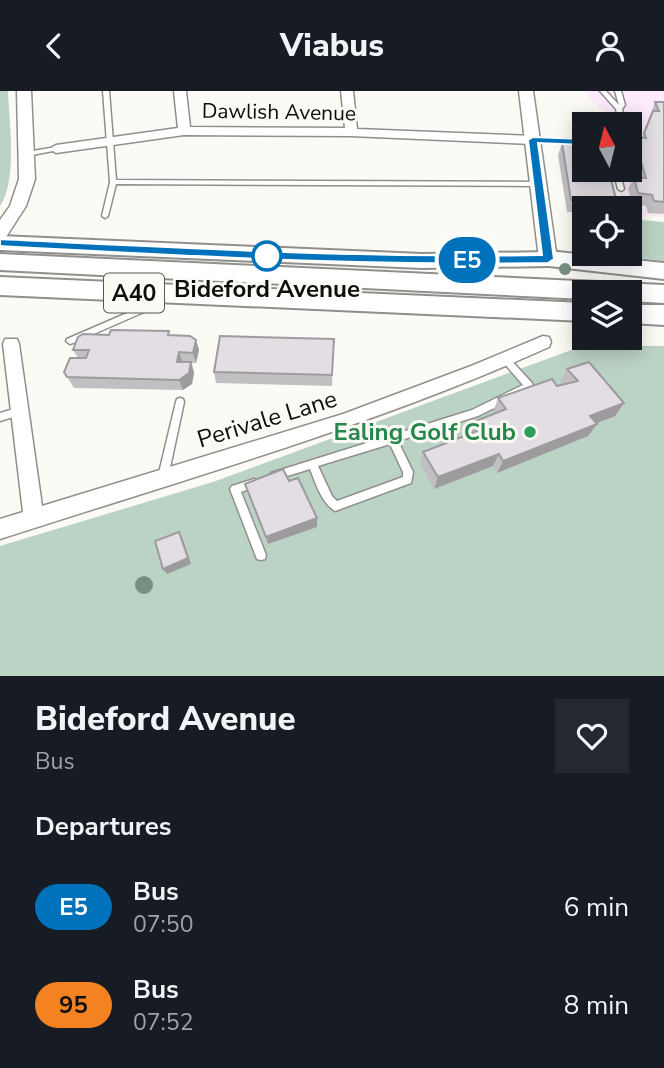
<!DOCTYPE html>
<html lang="en">
<head>
<meta charset="utf-8">
<style>
  body { margin:0; font-family:"Nunito Sans",sans-serif; background:#242831; color:#f1f3f6; height:100vh; display:flex; flex-direction:column; font-size:26px; white-space:nowrap }
  * { box-sizing:border-box; margin:0 }
  p { font-size:23px; color:#9ea1a6 }
  .icon { flex:none; width:38px; height:38px; fill:none; stroke:currentColor; stroke-width:2; stroke-linecap:round; stroke-linejoin:round }
  .map { position:relative; height:585px; overflow:hidden }
  .panel { display:flex; flex-direction:column; background:#171b24; flex:1 }
  .panel>* { flex:none }
  .badge { padding:0 14px; border-radius:23px; font-size:24px; line-height:46px }
  .needle { width:46px; rotate:353deg }
  .controls { position:absolute; left:572px; top:21px; display:grid; gap:14px }
  .controls a { display:grid; place-items:center; width:70px; height:70px; border-radius:0px; background:#171b24; box-shadow:0 4px 18px #0003; font-size:35px }
  .map>.badge { position:absolute; translate:-50% -50%; box-shadow:0 0 0 4px #fff }
  h2 { padding:0 35px; font-size:26px; line-height:63px }
  .round { display:grid; place-items:center; flex:none; width:74px; height:74px; border-radius:0px; background:#242831 }
  .summary { display:flex; align-items:center; justify-content:space-between; height:119px; padding:0 35px }
  h1 { font-size:33px; font-weight:800; line-height:52px }
  ul { padding:0; list-style:none }
  li { display:flex; align-items:center; gap:21px; height:98px; padding:0 35px }
  li div { flex:1 }
  li b { display:block; font-size:26px }
  li em { font-style:normal }
  li .badge { min-width:77px; font-weight:700; text-align:center }
  header { display:flex; justify-content:space-between; align-items:center; height:91px; padding:0 35px; background:#171b24; font-size:32px; font-weight:800 }
  .map>svg:first-child { display:block }
  .commercial { fill:#fdeafa }
  .green { fill:#bbd3c4 }
  .lines { fill:none; stroke-linecap:round; stroke-linejoin:round }
  .service-casing { stroke:#918f8b; stroke-width:3 }
  .minor-casing { stroke:#918f8b; stroke-width:3 }
  .tertiary-casing { stroke:#918f8b; stroke-width:3 }
  .secondary-casing { stroke:#918f8b; stroke-width:4 }
  .trunk-casing { stroke:#918f8b; stroke-width:4 }
  .service { fill:#fff; fill-rule:evenodd }
  .minor { fill:#fff; fill-rule:evenodd }
  .tertiary { fill:#fff; fill-rule:evenodd }
  .secondary { fill:#fff; fill-rule:evenodd }
  .trunk { fill:#fff; fill-rule:evenodd }
  .tree { fill:#779081 }
  .wall { fill:#c2bfc3 }
  .shaded-wall { fill:#9e9b9f }
  .building { fill:#e2dee3; stroke:#9e9b9f; stroke-width:2 }
  .line { fill:#0072bc; stroke:#fff; stroke-width:2 }
  .stop-dot { fill:#fff; stroke:#0072bc; stroke-width:3.5 }
  .leisure-dot { fill:#2e9e5b; stroke:#fcfaf5; stroke-width:2.5 }
  .labels { text-anchor:middle; dominant-baseline:central; stroke-width:6; stroke-linejoin:round; paint-order:stroke }
  .far-street-label { font-size:21px; fill:#0f0e0d; stroke:#fcfaf5 }
  .shield { fill:#fcfaf5; stroke:#565553; stroke-width:2 }
  .shield-label { font-size:23px; font-weight:bold; fill:#0f0e0d }
  .stop-label { font-size:24px; font-weight:bold; fill:#0f0e0d; stroke:#fcfaf5 }
  .street-label { font-size:24px; fill:#0f0e0d; stroke:#fcfaf5 }
  .leisure-label { font-size:24px; font-weight:bold; fill:#27864d; stroke:#fcfaf5; text-anchor:end }
</style>
</head>
<body>
<header><svg class="icon" aria-label="back" viewBox="0 0 24 24"><path d="M15 5l-7 7 7 7"/></svg>Viabus<svg class="icon" aria-label="person" viewBox="0 0 24 24"><circle cx="12" cy="8" r="4"/><path d="M4 21q1-7 8-7t8 7"/></svg></header>
<div class="map">
<svg width="664" height="585" viewBox="0 0 664 585">
  <rect width="100%" height="100%" fill="#fcfaf5"/>
  <polygon class="commercial" points="586,0 664,0 664,126 630,123 630,117 625,117 614,79 630,79 630,33 609,33 605,21 588,6"/>
  <g class="green">
    <path d="M0,0h8c1,31 10,89 -8,115z"/>
    <polygon points="630,128 664,131 664,170 609,163 630,163"/>
    <polygon points="585,254 664,255 664,585 0,585 0,455 213,391"/>
  </g>
  <g class="lines">
    <g class="service-casing">
      <g id="service">
        <polygon points="103,0 109,0 116,89 538,91 541,93 538,95 116,93 108,125 105,127 102,125 110,91"/>
        <polygon points="600,0 606,0 619,14 615,0 621,0 625,14 622,18 625,33 619,33 616,18"/>
        <polygon points="533,47 584,49 584,53 531,50 531,48"/>
        <polygon points="56,56 58,57 58,59 27,65 24,63 27,61"/>
        <polygon points="613,79 619,79 624,98 623,99 621,100 618,98"/>
        <polygon points="141,216 145,219 144,221 73,252 70,253 66,250 67,248"/>
        <path d="M506,266l3,1 23,25 1,3 -1,3 -54,27 -80,25 15,31 -2,11 -76,28c-14,-9 -19,-27 -25,-42l-36,11 -3,-1 -2,-3 2,-3 3,-1 198,-62 51,-25 -20,-23 -1,-2 1,-2zM390,353l13,28v5l-66,24 -5,-5 -14,-30z"/>
        <polygon points="180,307 183,308 184,311 168,386 166,389 163,390 160,389 158,386 176,311 177,308"/>
        <polygon points="20,316 23,317 25,320 23,323 0,330 0,322"/>
        <polygon points="254,388 257,389 259,392 257,395 241,401 266,464 265,468 261,469 257,468 230,398 232,395"/>
      </g>
    </g>
    <g class="minor-casing">
      <g id="minor">
        <polygon points="174,0 186,0 190,36 345,37 341,0 353,0 357,38 533,45 539,49 533,53 351,45 184,44 56,62 50,58 56,54 178,37"/>
        <path d="M543,245l6,1 2,5 -2,5c-178,80 -364,132 -549,192v-20l23,-7 -20,-168 2,-5h12l2,5 23,162 301,-92 128,-48z"/>
      </g>
    </g>
    <g class="tertiary-casing">
      <g id="tertiary">
        <polygon points="17,0 31,0 35,88 26,115 6,146 0,148 0,129 10,115 19,88"/>
        <polygon points="519,0 533,0 557,168 548,174 539,168"/>
      </g>
    </g>
    <g class="secondary-casing">
      <polygon id="secondary" points="0,145 422,163 548,161 555,163 558,168 555,173 548,175 422,177 0,159"/>
    </g>
    <g class="trunk-casing">
      <g id="trunk">
        <polygon points="548,160 664,172 664,188 540,174 536,168 540,162"/>
        <polygon points="0,163 664,194 664,212 630,210 630,201 584,201 584,208 0,179"/>
        <polygon points="0,186 584,212 584,230 0,204"/>
        <polygon points="630,214 664,214 664,234 630,232"/>
      </g>
    </g>
    <use href="#service" class="service"/>
    <use href="#minor" class="minor"/>
    <use href="#tertiary" class="tertiary"/>
    <use href="#secondary" class="secondary"/>
    <use href="#trunk" class="trunk"/>
  </g>
  <g class="tree">
    <circle cx="565" cy="178" r="6"/>
    <circle cx="144" cy="494" r="9"/>
  </g>
  <g class="wall">
    <polygon points="655,11 664,11 664,123 648,122 646,115 633,114 628,98 634,86 636,87 630,65 630,52 633,46 642,46"/>
    <polygon points="562,52 617,113 615,117 584,117 584,122 567,121 558,64"/>
    <polygon points="171,244 196,249 199,259 196,272 192,272 194,282 192,293 183,299 74,297 64,281 78,267 73,259"/>
    <polygon points="334,248 332,295 216,292 214,281"/>
    <polygon points="567,278 624,312 615,325 596,332 588,345 497,382 493,375 434,398 420,373 423,361 466,344 471,332 494,323 493,321 498,307 562,294 560,291"/>
    <polygon points="289,390 317,427 317,436 268,453 248,402 245,393"/>
  </g>
  <g class="shaded-wall">
    <polygon points="196,249 199,259 196,272 193,262"/>
    <polygon points="179,261 183,272 177,271"/>
    <polygon points="191,271 194,282 192,293 183,299 179,289"/>
    <polygon points="624,312 615,325 582,338 590,325"/>
    <polygon points="597,333 588,345 497,382 503,370"/>
    <polygon points="499,363 493,375 434,398 438,386"/>
    <polygon points="317,427 317,436 268,453 266,446"/>
    <polygon points="179,441 182,446 191,473 167,483 163,478"/>
  </g>
  <g class="building">
    <polygon points="655,11 664,11 664,111 654,110 652,104 638,102 634,86 646,87 633,46 646,47 644,42 653,20 659,20"/>
    <polygon points="562,52 584,54 584,79 609,79 617,113 571,109"/>
    <polygon points="111,239 169,240 168,244 190,245 196,249 193,262 179,261 177,271 191,271 189,282 179,289 67,286 64,281 70,267 86,267 89,259 73,259 78,246 83,243 109,244"/>
    <polygon points="220,245 334,248 332,284 214,281"/>
    <polygon points="589,271 624,312 590,325 597,333 503,370 499,363 438,386 423,361 477,340 471,332 506,318 498,307 552,288 557,295 578,290 567,278"/>
    <polygon points="283,378 289,390 298,387 317,427 266,446 245,393"/>
    <polygon points="179,441 188,467 163,478 155,450"/>
  </g>
  <path class="line" d="M533,46l51,2 5,3 -5,3 -46,-2 16,116 -6,4c-183,3 -365,-7 -548,-17v-7c181,9 361,19 542,16l-14,-115z"/>
  <circle class="stop-dot" cx="267" cy="165" r="14"/>
  <circle class="leisure-dot" cx="530" cy="341" r="7"/>
  <g class="labels">
    <g class="far-street-label">
      <text transform="translate(279 21) rotate(1)">Dawlish Avenue</text>
    </g>
    <rect class="shield" x="104" y="182.5" width="60" height="39" rx="5"/>
    <g class="shield-label">
      <text x="134" y="202">A40</text>
    </g>
    <g class="stop-label">
      <text x="267" y="198">Bideford Avenue</text>
    </g>
    <g class="street-label">
      <text transform="translate(267 328) rotate(-17)">Perivale Lane</text>
    </g>
    <g class="leisure-label">
      <text x="516" y="341">Ealing Golf Club</text>
    </g>
  </g>
</svg>
<div class="controls">
<a><svg class="needle" viewBox="-14 -14 28 28"><path d="M0-13l5 13h-10z" fill="#e53935"/><path d="M0 13l5-13h-10z" fill="#9ea1a6"/></svg></a>
<a><svg class="icon" aria-label="locate" viewBox="0 0 24 24"><circle cx="12" cy="12" r="6"/><path d="M12 2v4M12 18v4M2 12h4M18 12h4"/></svg></a>
<a><svg class="icon" aria-label="layers" viewBox="0 0 24 24"><path d="M12 4l9 5-9 5-9-5zM3 14l9 5 9-5"/></svg></a>
</div>
<b class="badge" style="left:467px;top:169px;background:#0072bc;color:#fff">E5</b>
</div>
<section class="panel">
<div class="summary"><div><h1>Bideford Avenue</h1><p>Bus</p></div><a class="round"><svg class="icon" aria-label="heart" viewBox="0 0 24 24"><path d="M12 20l-8-8c-3-5 5-10 8-4 3-6 11-1 8 4z"/></svg></a></div>
<h2>Departures</h2>
<ul>
<li><span class="badge" style="background:#0072bc;color:#fff">E5</span><div><b>Bus</b><p>07:50</p></div><em>6 min</em></li>
<li><span class="badge" style="background:#f58220;color:#111">95</span><div><b>Bus</b><p>07:52</p></div><em>8 min</em></li>
</ul>
</section>
</body>
</html>
